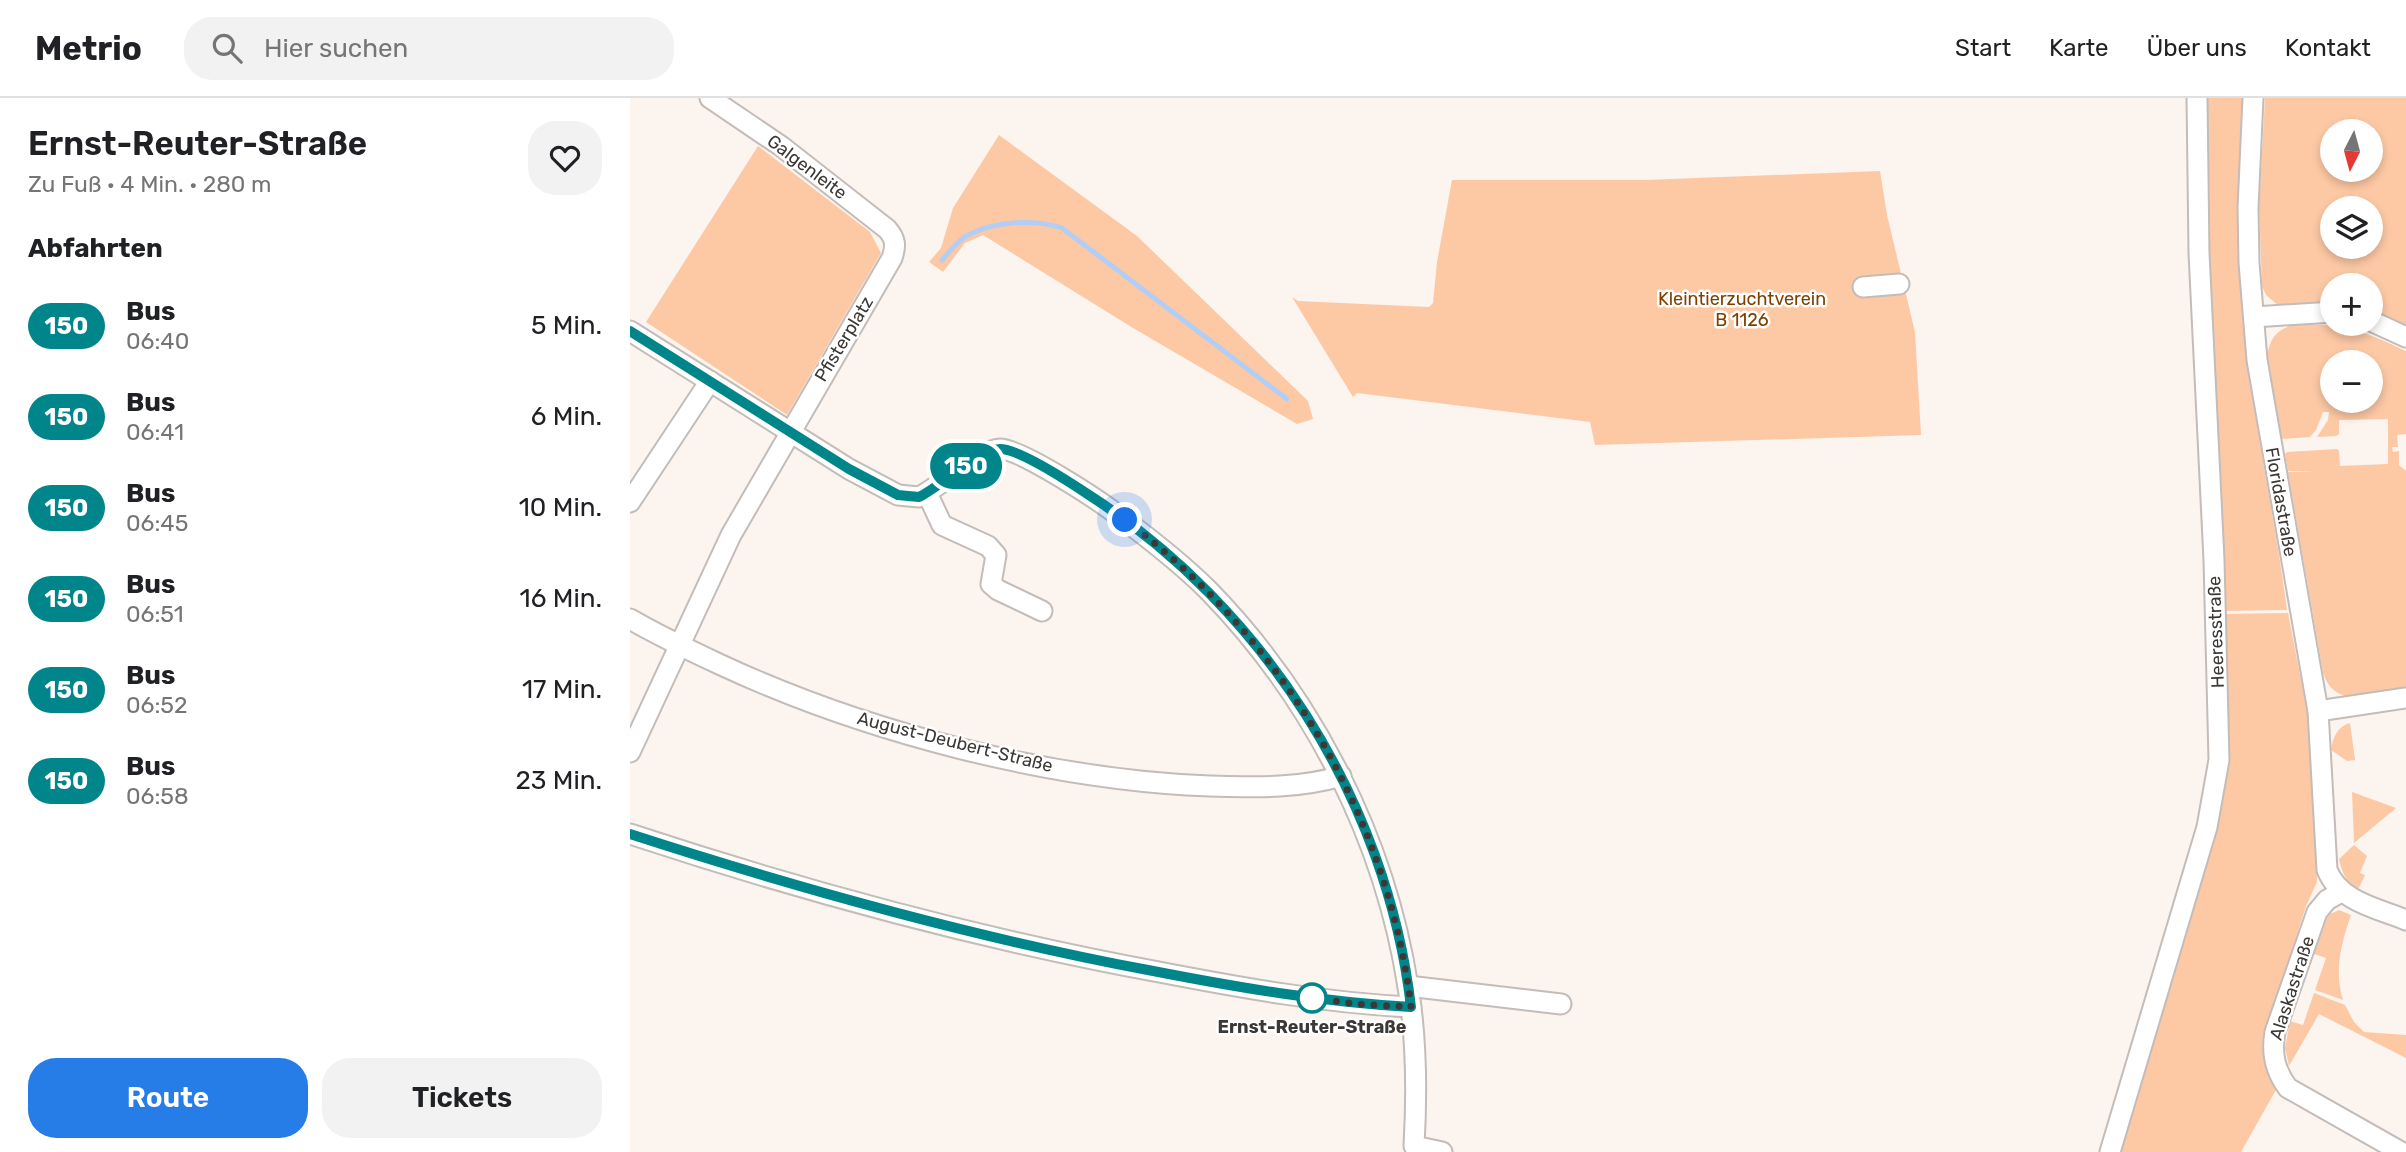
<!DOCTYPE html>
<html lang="de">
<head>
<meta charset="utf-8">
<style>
  body { margin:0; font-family:Rubik,sans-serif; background:#f2f2f2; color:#202124; height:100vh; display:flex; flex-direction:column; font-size:26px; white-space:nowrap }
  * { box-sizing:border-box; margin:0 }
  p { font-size:23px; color:#757577 }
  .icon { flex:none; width:38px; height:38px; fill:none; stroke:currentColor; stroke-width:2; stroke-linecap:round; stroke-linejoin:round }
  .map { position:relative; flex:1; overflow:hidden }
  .details { display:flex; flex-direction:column; background:#fff; width:630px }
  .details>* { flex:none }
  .badge { padding:0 14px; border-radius:23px; font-size:24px; line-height:46px }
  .needle { width:46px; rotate:186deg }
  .controls { position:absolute; left:1690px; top:21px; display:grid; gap:14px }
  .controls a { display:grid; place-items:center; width:63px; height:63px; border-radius:50%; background:#fff; box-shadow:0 4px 10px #0003; font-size:35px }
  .you { position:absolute; width:35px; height:35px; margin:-18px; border:5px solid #fff; border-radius:50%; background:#1a73e8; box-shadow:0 0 0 10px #1a73e833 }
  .map>.badge { position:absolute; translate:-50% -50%; box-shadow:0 0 0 4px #fff }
  h2 { padding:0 28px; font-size:26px; line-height:63px }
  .round { display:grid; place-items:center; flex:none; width:74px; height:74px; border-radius:28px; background:#f2f2f2 }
  .headline { display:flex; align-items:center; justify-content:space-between; height:119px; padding:0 28px }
  h1 { font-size:33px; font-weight:600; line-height:52px }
  .action { display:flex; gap:14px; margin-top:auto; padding:14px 28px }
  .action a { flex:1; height:80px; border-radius:28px; background:#277de8; color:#fff; font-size:28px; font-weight:600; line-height:80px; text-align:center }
  .action a+a { background:#f2f2f2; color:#202124 }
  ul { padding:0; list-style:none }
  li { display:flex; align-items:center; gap:21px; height:91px; padding:0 28px }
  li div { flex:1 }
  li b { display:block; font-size:26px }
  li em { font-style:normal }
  li .badge { min-width:77px; font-weight:700; text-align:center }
  header { display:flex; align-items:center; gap:42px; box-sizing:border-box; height:98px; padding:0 35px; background:#fff; border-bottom:2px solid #e0e0e0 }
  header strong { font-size:33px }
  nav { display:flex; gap:38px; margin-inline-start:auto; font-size:24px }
  .search { width:490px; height:63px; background:#f2f2f2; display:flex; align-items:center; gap:18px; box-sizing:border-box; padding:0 24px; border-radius:28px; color:#757577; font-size:26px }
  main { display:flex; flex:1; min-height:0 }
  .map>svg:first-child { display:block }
  .green { fill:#fdc9a5; fill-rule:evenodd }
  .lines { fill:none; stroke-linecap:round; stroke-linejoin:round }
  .stream { stroke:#b2cef5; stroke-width:5 }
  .minor-casing { stroke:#c3bcb8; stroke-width:23 }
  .minor { stroke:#fff; stroke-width:19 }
  .line-casing { stroke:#fff; stroke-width:16 }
  .line { stroke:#00868a; stroke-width:10 }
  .walk { stroke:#3b3836; stroke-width:7; stroke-dasharray:0 12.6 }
  .stop-dot { fill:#fff; stroke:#00868a; stroke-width:3.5 }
  .labels { text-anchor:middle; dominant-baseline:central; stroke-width:5; stroke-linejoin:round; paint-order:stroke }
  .street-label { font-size:18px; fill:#3b3836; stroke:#fff }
  .park-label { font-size:18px; fill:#7e4101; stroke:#fff }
  .stop-label { font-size:18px; font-weight:bold; fill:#3b3836; stroke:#fff }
</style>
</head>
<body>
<header>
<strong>Metrio</strong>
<div class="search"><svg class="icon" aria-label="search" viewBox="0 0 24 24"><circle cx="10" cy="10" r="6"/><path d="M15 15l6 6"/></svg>Hier suchen</div>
<nav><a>Start</a><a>Karte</a><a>Über uns</a><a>Kontakt</a></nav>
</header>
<main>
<section class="details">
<div class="headline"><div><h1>Ernst-Reuter-Straße</h1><p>Zu Fuß · 4 Min. · 280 m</p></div><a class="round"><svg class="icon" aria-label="heart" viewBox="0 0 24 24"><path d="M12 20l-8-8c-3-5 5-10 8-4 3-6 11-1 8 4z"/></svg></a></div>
<h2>Abfahrten</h2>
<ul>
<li><span class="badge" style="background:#00868a;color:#fff">150</span><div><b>Bus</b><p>06:40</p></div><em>5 Min.</em></li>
<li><span class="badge" style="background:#00868a;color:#fff">150</span><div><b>Bus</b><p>06:41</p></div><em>6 Min.</em></li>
<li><span class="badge" style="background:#00868a;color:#fff">150</span><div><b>Bus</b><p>06:45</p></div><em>10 Min.</em></li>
<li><span class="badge" style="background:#00868a;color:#fff">150</span><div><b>Bus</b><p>06:51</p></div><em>16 Min.</em></li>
<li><span class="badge" style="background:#00868a;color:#fff">150</span><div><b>Bus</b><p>06:52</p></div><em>17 Min.</em></li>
<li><span class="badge" style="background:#00868a;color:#fff">150</span><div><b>Bus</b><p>06:58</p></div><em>23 Min.</em></li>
</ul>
<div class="action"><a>Route</a><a>Tickets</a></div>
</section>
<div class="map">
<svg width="1776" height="1054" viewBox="0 0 1776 1054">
  <rect width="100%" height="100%" fill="#fbf4ef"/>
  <g class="green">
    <path d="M1574,0h40c-7,87 -8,174 3,260 11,84 29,168 40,252l-66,1 -10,-217z"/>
    <path d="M1635,0h141v230l-35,-16v-27h-38v20l-54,1 -13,-11 -4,-9 -3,-80zM1703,33h38v39h-38zM1703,110h38v39h-38z"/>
    <polygon points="369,37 507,138 678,303 683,321 667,326 503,230 353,137 335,145 313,174 299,164 311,150 323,110"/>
    <polygon points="128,48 240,134 251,155 157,317 16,224"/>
    <polygon points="1250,73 1257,117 1285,234 1291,337 965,347 960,324 727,295 723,299 662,199 668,203 799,209 803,205 807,164 822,82 1015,82"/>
    <path d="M1668,226c49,0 65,7 108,27v83l-9,1 1,12h-6l1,5 6,-1v14l7,6v218c-31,5 -72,22 -83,-17l-35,-200 27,-1h-27l-3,-17 2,-2 50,-3 2,2 1,15 48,-2v-45l-49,1v14l-3,2 -19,1 11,-17 1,-8h-6l-7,18 -6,7 -29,2 -14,-82c3,-21 11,-29 31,-33zM1703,264h38v39h-38z"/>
    <path d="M1658,515l22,113 5,60 2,96 -11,24 -39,123c-3,23 -2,39 10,59l-36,64h-122l95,-322 7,-216z"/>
    <path d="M1720,625l5,37 -8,1 -16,-11c2,-13 6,-23 19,-27z"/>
    <polygon points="1722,694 1766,710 1724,745"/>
    <path d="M1724,747l13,11 -7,17 5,2 -7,15c-12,-8 -16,-17 -19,-31z"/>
    <path d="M1709,812l12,5c-10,29 -17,55 -8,85l-28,-10 11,-32 -12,-4 14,-39z"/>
    <polygon points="1684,895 1715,907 1724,924 1734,934 1776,937 1776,960 1689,916 1659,968 1655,950 1660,923 1673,927"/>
  </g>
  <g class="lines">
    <path class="stream" d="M312,162c8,-9 17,-21 28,-26 26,-13 66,-15 92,-6l225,171"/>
    <g class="minor-casing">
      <g id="minor">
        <path d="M1623,0l-5,110 1,55 8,97 61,351 9,159c13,32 50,38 79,50"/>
        <polyline points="1233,189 1269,186"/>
        <polyline points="1624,219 1703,214"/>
        <polyline points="1741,223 1776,239"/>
        <path d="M0,233l219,138 49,26 21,2c19,-9 62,-48 81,-48 21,0 100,52 119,67 31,23 62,47 90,75 104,107 176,248 199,396 9,53 9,106 6,159l28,6"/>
        <polyline points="297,395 312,427 358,448 366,457 361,486 368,492 412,513"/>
        <polyline points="0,404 80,283"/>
        <path d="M0,521c29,17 59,31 89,45 146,68 330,116 491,122 44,1 88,3 131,-10"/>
        <polyline points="1688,613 1776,600"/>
        <path d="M0,654l101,-217 161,-277c4,-12 4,-19 -5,-29l-106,-83 -71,-48"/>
        <path d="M0,736c173,57 349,105 529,138 83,16 167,31 252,35"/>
        <path d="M1711,794l-14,8 -10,12 -42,120c-4,22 0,39 13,56l113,64"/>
        <polyline points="778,888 931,906"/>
        <polyline points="1480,1054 1577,729 1589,662 1584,462 1569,155 1567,0"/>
      </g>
    </g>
    <use href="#minor" class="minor"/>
  </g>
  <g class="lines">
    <g class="line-casing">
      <path id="line" d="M0,233l219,138 49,26 21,2c19,-9 63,-48 81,-48 19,0 71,34 89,46 174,112 298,305 322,512 -89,-5 -176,-20 -263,-37 -176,-33 -348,-81 -518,-136"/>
    </g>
    <use href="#line" class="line"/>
    <path class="walk" d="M495,422c155,115 263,294 286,487l-54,-3 -45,-6"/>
  </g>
  <circle class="stop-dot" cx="682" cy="900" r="14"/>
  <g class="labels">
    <g class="street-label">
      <text transform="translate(177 69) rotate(37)">Galgenleite</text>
      <text transform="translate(214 241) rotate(-59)">Pfisterplatz</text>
      <text transform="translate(1651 404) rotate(80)">Floridastraße</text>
      <text transform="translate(1586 534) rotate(-92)">Heeresstraße</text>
      <text transform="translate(325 644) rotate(14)">August-Deubert-Straße</text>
      <text transform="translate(1662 890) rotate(-72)">Alaskastraße</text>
    </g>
    <g class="park-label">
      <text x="1112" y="201">Kleintierzuchtverein<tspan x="1112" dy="21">B 1126</tspan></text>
    </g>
    <g class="stop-label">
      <text x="682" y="929">Ernst-Reuter-Straße</text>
    </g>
  </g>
</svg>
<div class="controls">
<a><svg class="needle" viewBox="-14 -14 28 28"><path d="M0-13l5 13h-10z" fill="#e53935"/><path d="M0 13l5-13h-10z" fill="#757577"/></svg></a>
<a><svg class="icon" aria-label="layers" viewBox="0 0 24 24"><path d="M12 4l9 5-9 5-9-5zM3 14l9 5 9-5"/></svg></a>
<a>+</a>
<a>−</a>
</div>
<div class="you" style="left:495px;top:422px"></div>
<b class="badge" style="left:336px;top:368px;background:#00868a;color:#fff">150</b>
</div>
</main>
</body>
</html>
